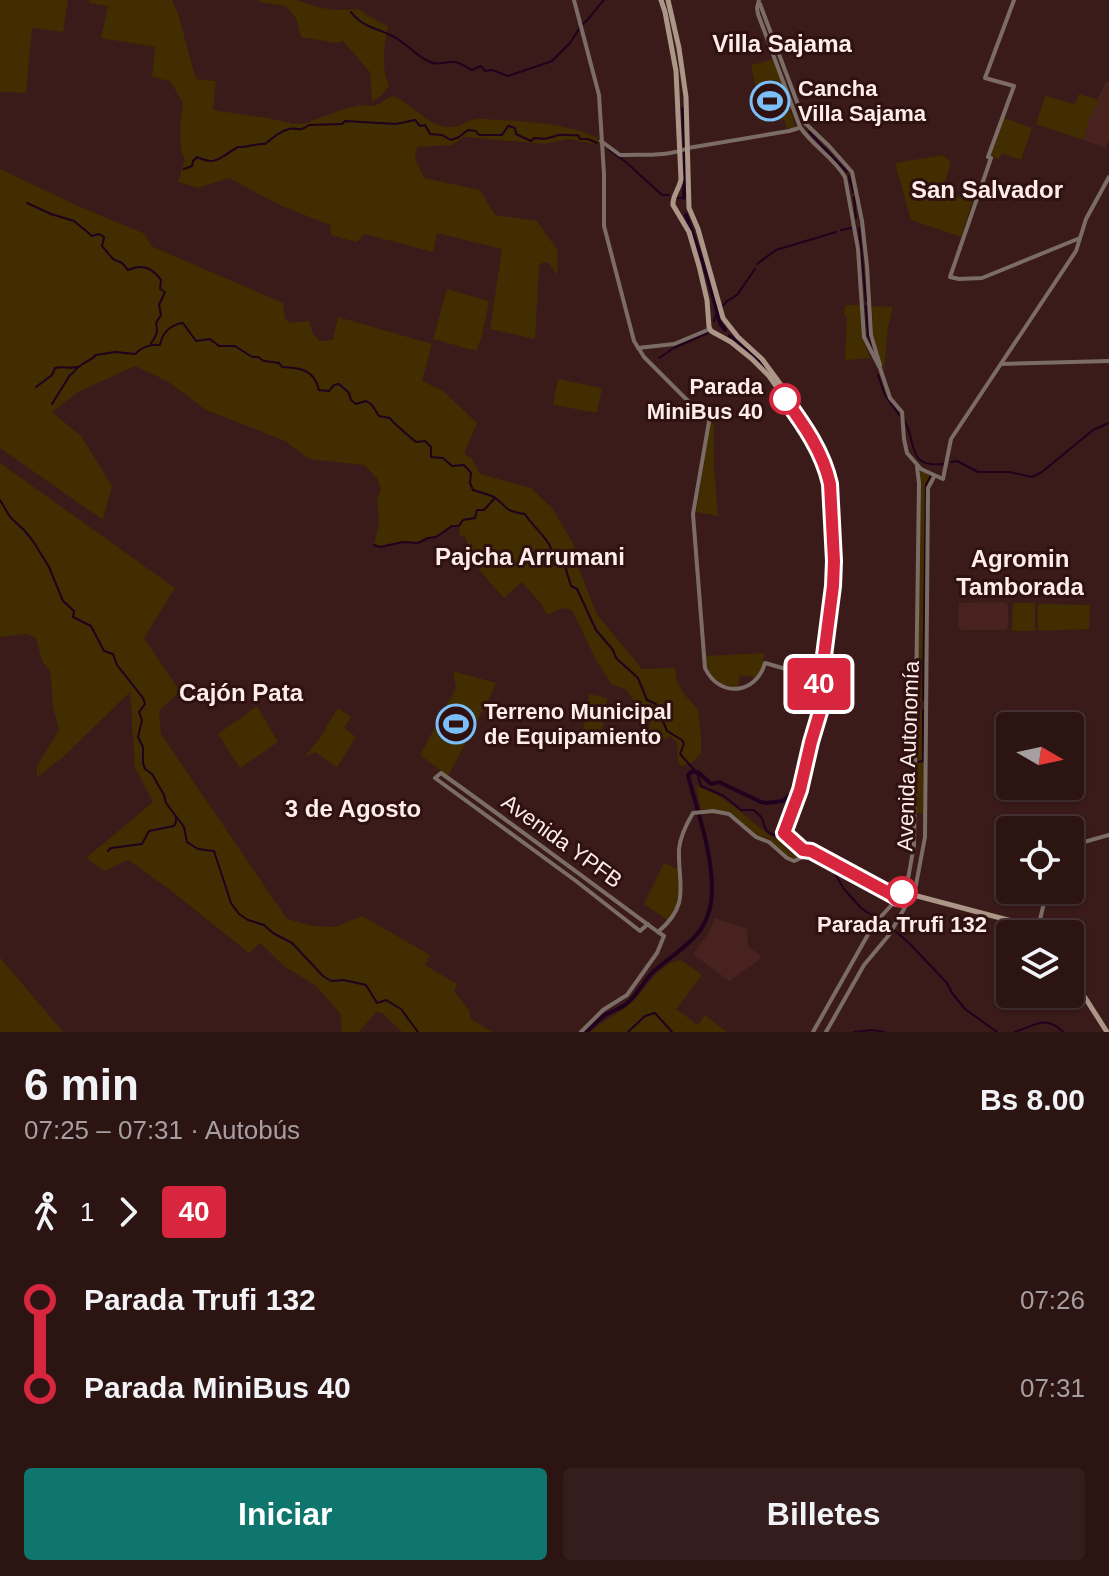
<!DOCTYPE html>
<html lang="es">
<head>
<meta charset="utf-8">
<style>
  body { margin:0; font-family:Helvetica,sans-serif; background:#341d1c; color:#f1f3f6; height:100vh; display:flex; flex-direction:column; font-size:30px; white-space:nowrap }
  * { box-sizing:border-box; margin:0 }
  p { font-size:26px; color:#a69ea0 }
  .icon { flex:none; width:44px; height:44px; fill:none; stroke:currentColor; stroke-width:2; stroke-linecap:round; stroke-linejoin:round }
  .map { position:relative; height:1032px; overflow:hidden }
  .drawer { display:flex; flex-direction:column; background:#2c1413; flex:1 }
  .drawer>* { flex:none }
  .badge { padding:0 16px; border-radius:6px; font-size:28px; line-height:52px }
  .needle { width:52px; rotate:99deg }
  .buttons { position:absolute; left:996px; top:712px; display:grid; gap:16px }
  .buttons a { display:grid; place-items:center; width:88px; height:88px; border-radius:8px; background:#2c1413; box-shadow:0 2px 6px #0004,0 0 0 2px #483333; font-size:40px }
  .map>.badge { position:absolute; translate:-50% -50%; box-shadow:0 0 0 4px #fff }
  .legs { display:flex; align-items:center; gap:12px; height:88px; padding:0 24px; font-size:26px }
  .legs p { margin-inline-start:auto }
  .summary { display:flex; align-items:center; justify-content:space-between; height:136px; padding:0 24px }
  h1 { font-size:44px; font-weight:700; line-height:60px }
  .action { display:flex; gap:16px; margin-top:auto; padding:16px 24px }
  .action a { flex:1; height:92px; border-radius:8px; background:#0f766e; color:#fff; font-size:32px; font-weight:700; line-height:92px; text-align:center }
  .action a+a { background:#341d1c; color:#f1f3f6 }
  ul { padding:0 24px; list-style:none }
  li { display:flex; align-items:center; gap:28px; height:88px; font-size:30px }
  li i { display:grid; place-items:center; width:12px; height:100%; margin:0 10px; background:currentColor }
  li i::after { content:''; width:20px; height:20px; margin:-10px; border:6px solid; border-radius:50%; background:#2c1413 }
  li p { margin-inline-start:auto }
  li:first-child i { background:linear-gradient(#0000 50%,currentColor 0) }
  li:last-child i { background:linear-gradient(currentColor 50%,#0000 0) }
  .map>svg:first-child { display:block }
  .built { fill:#48221f }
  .green { fill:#412d00 }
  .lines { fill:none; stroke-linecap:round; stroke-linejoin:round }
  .stream { stroke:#20011e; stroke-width:2 }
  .canal { stroke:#20011e; stroke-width:4 }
  .tertiary { stroke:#7b6d65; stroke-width:4 }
  .secondary { stroke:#ac9688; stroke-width:5 }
  .line-1-casing { stroke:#fff; stroke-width:18 }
  .line-1 { stroke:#d7263d; stroke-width:12 }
  .stop-1-dot { fill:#fff; stroke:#d7263d; stroke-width:4 }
  .labels { text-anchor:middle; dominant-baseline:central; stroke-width:6; stroke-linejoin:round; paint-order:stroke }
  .poi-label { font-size:22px; font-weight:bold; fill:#ffedeb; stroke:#2f1210; text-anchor:start }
  .stop-label { font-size:22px; font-weight:bold; fill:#ffedeb; stroke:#2f1210; text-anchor:end }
  .street-label { font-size:22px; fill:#ffedeb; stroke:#2f1210 }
  .neighbourhood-label { font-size:24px; font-weight:bold; fill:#ffedeb; stroke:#2f1210 }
</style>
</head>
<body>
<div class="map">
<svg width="1109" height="1032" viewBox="0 0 1109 1032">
  <rect width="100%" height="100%" fill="#3a1b19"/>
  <g class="built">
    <polygon points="1106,81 1109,82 1109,139 1106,148 1083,140 1091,115"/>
    <polygon points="1004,602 1008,605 1008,627 1006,630 962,630 958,628 959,603"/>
    <polygon points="715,918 747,929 748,946 760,956 760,959 729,981 693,954 710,931"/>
  </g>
  <g class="green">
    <polygon points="0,0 68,0 63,32 32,28 26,93 0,92"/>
    <path d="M89,0h83l6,14 18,65 20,2 -3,29 55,8 26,6h9l44,-16 14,-3 14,1 17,-10c22,7 35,32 60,31 8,0 16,-7 24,-8 7,-1 17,1 25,1 33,2 67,4 97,18l1,7 -31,-6 -23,5 -81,-7 -12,8 -35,2 -2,11 9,20 56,12 15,25 42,6 21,30 -1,24 -8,-12 -6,-1 -4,4 -4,73 -45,-10 12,-80 -65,-16 -4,19 -68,-18 -9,8 -25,-7 -1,-10 -53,-21 -48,-26 -31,10 -20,-6 7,-22 -4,-9 -1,-26 3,-22 -13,-22 -18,-4 3,-30 -54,-9 7,-32 -19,-3z"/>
    <path d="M260,0h37l24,8 16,2 21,-1 30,18c-4,19 -7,41 1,59l-8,10 -9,5 -2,-29 -27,-31 -7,2 -35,-6 -5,-19 -10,-12 -27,-4z"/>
    <polygon points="775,59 795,127 787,129 784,119 763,122 751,65"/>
    <polygon points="1079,94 1099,100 1091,115 1083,140 1036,124 1045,96 1075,104"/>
    <polygon points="1004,118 1032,128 1021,160 1002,153 999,159 991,156"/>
    <polygon points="943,155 951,162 942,191 972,202 961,237 911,220 895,163"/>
    <path d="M0,169l76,36 69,29 6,12 132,57 2,15 5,5 19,-2 4,13 7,7 13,-1 5,-23 94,27 -10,37 21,10 34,32 -13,31 8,5 8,15 51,14 21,20 22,37 1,13 21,55 46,56 33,-1 2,13 7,13 14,15 3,27v17l-8,9 -11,4 -4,-5 -1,-19 -7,-6 -2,3 -20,-5 2,-12 -23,-31 -4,-3 -11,-3 -16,-25 -23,-48c-9,-8 -16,-1 -26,3l-5,-10 -20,-23 -18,16 -24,-27 -16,-36 -4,2 -1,-11h-7l-16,11 -8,1 -10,5 -15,-1 -23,5 -6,-2 5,-22 -2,-25 4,-8 -4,-12 -13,-13 -55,-6 -24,-18 -79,-31 -39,-29 -32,-15 -57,26 -26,20 29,24 31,50 -9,34 -103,-72z"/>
    <polygon points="447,289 489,301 482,336 476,351 433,339"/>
    <polygon points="845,305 861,305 862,336 870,358 845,360 847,316 844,316"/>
    <polygon points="872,306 893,307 888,327 884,372 873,334"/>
    <polygon points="558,379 602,388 597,413 553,405"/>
    <polygon points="711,421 714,426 714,467 718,516 696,512"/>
    <polygon points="0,463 175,588 144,638 180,691 159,711 161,734 287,919 313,926 335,927 362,916 364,917 430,955 425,965 457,984 454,991 469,1010 471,1019 492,1032 402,1032 382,1013 376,1012 359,1032 342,1032 340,1013 315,985 285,967 260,943 249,953 169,889 128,860 105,871 86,858 153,802 135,767 130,692 62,758 37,777 37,766 59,730 53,706 50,671 42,661 36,638 27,634 0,637"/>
    <polygon points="919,469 931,477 927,485 924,701 918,701"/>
    <polygon points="1013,603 1035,603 1035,631 1012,631"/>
    <polygon points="1038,604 1090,605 1089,629 1038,631"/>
    <path d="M764,653l-1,12 -7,12 -16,-2 -2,12c-19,-1 -31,-11 -33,-31z"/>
    <polygon points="453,671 496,683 492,693 448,776 420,755 456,688"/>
    <polygon points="589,694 607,698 602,733 583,731"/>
    <polygon points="257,706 278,742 240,768 218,734"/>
    <polygon points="338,708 351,717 344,728 356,737 337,767 315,752 304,757 318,741"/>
    <polygon points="918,709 924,709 923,813 917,813"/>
    <path d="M696,786c34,11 50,33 78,52 12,7 10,13 25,18l-4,3 -7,-3 -20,-18 -11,-3 -27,-23 -17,-3h-12z"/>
    <path d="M664,863l16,7c1,20 -2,34 -11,51l-25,-17z"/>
    <polygon points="0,957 2,960 63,1032 0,1032"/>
    <path d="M681,960l21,15 -26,34 22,16 7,-10 22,17h-137c13,-12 30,-18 42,-30 14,-14 28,-40 49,-42z"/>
  </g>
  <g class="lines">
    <g class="stream">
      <path d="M351,12c12,17 33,17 48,28 11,7 19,17 31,22 8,4 16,-1 25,0 6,1 11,5 17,8l9,-4 4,5 7,-1 16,6 44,-15 18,-18 9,-14"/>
      <path d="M583,24c5,-3 15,-18 21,-24"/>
      <polyline points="809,132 847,172"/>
      <polyline points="608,149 627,163 662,195 669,195"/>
      <path d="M184,169l8,-3 1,-5 4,-4c20,10 24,-1 41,-10 9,1 17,-4 27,-3 7,-6 16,-13 24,-15 10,-2 9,4 20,-4l33,-1 3,-3 51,3 19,-4 5,6 5,-1 5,9 12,1 9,5 8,-3 9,-7 8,1 3,4h23l6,-9 7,2 1,6 15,7 3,-3c13,2 14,0 25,-3 6,-1 13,1 19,0l2,4h8l9,4"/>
      <polyline points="849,176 853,192"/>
      <polyline points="854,197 856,218"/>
      <polyline points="677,198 684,198"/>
      <path d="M27,203l24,11 23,7 18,15 7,-2 5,3 -2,9 11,13 9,4 6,7c15,-7 25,-2 33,10l-1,9 5,3 -6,13 2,10 -5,8c2,8 1,13 -5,20"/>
      <polyline points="859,228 866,301"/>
      <polyline points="841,230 851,228"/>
      <polyline points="757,264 776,250 836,232"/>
      <polyline points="866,306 868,335 874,352"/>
      <polyline points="718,311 727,301 737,295 755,269"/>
      <polyline points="714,321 716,315"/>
      <polyline points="659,358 674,348 708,333"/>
      <polyline points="878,375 885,395 900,416"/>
      <path d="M36,387l16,-12 3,-7c8,-2 14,1 22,-1"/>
      <path d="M52,404l18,-29c5,-2 5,-7 10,-9 6,-5 11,-5 16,-11l19,-3 20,2c7,-7 16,-10 25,-9 2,-12 11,-21 23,-22l13,18 14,-2 9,7h16l17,11h6l6,4 15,2 3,4c20,1 32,3 37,23l10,1 5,-6 5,-1 10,9 2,7 5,4 10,-3 6,4 7,11 11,2c3,5 20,19 26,24l9,-1 6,6v10l12,1 9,8 12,-1 7,8 -1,10 3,7c6,2 15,4 21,7 14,10 9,14 31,17 10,16 27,26 29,45l10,4 7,23 6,3 19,41 17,20 3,8 22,20 9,22 9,4 11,27 15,9 2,4 -4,10 17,19 4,13 23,10 17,14h13l8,8 4,12 3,3 6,2 20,17 16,6 23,14 10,17 17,19 34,23 14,12 38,40 5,10 13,16 32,23"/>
      <path d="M904,420c14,23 1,48 40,44"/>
      <polyline points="951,462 957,461 978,472 1009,472 1032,477 1042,472 1093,430 1109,423"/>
      <polyline points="0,500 10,517 24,530 33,541 49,567 63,601 74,611 73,617 91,626 104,651 113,654 117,665 143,698 145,704 139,712 142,720 138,737 143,747 143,763 145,769 152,774 164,795 166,803 184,827 187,842 198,849 214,851 231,903 239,914 248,920 264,925 273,933 292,943 323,976 331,981 344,980 366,985 377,1003 386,1000 401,1009 418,1032"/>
      <polyline points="374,545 380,547 403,542 418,543 428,538 436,537 452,526 459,526 463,520 475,518 477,510 484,510 494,499"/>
      <polyline points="923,700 926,485 930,477"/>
      <polyline points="918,762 923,761 923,710"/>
      <polyline points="108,851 111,848 142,844 149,831 174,826 176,822 176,817"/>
      <polyline points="628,1032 645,1016 655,1013 672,1032"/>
      <polyline points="854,1032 872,1030 884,1032"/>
      <path d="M1015,1032c19,-6 31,-18 48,0"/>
    </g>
    <g class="canal">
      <polyline points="683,109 685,146"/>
      <polyline points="684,198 685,149"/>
      <polyline points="686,215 709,281 720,323 725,330"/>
      <polyline points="730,336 751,352 769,372"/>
      <polyline points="815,438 825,459"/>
      <polyline points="835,519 835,538"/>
      <path d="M586,1032c6,-5 12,-12 19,-17 7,-4 15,-6 21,-11 12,-9 17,-23 28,-33 30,-26 58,-36 58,-82 0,-39 -15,-78 -24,-114l3,-3h7l13,12 8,-2 42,20 5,1 17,-2 10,-9 10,-28 17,-75"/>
    </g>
    <g class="tertiary">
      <path d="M574,0l25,95 5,79v52l30,115 10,16 57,57 9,2 -17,98 12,154c14,30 51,27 60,-5l56,16"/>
      <path d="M759,0l-2,8 1,6 42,113c13,19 34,31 45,50l13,72 6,88 16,31 10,30 12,14 2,27 3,14 14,16 22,10 8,-40 125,-188 10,-32 23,-42"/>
      <polyline points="760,4 805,123 829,146 852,172 862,221 867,266 871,335 880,365"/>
      <path d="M601,141l19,14c21,-1 48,2 68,-7l101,-17 10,-3"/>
      <polyline points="988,157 1014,86 985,78 1014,0"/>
      <polyline points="991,158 950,277 959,279 982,278 1080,238"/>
      <polyline points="638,348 674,344 710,329"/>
      <polyline points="1001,364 1109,361"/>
      <polyline points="1070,846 1109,835"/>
      <polyline points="902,892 908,879 914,845 919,483 917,467"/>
      <polyline points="1038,928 1047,890"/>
      <path d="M658,932c33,-28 20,-46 21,-83 1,-11 8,-26 14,-36l20,-2 16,3 27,23 13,5 18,16 7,3 9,-4 3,-6"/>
      <path d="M581,1032l22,-22 24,-15 30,-42 7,-17 -6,-4c-72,-53 -144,-107 -217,-159l-6,5 141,103 64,50 8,-7"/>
      <polyline points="813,1032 870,931 876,922 898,898"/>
      <polyline points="826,1032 864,965 889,935 912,895 916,885 925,837 928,488 934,477"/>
    </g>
    <g class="secondary">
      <path d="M661,0l4,12 11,59 5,108c-1,9 -9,17 -8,26l16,27 10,34 8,34 2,27 2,4 20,11 21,17 17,17 42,60 17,39 2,9 4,77 -1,25 -12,93 -4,12 5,1"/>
      <polyline points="668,0 679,48 686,97 689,208 698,229 723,318 738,337 762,359 806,419 822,445 832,474 836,495 839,558 837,596 826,674 822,692 820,712 811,742 798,798 786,824 785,835 803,850 811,851 898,898 902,892 1038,928 1044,934"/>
      <polyline points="1070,974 1107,1032"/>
    </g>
  </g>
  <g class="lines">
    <g class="line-1-casing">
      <path id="line-1" d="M785,399c19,26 38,53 45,85l4,77 -1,25 -12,93 -4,12 5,1 -2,20 -9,30 -11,48 -16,43 19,17 8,1 87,47 4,-6"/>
    </g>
    <use href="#line-1" class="line-1"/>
  </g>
  <defs>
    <g id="stadium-ring" transform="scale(2)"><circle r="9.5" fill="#2f1210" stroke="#7bbef8" stroke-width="1.5"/><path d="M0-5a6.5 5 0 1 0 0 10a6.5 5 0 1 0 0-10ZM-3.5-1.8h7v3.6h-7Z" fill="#7bbef8"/></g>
  </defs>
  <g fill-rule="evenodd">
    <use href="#stadium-ring" x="770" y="101"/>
    <use href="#stadium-ring" x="456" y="724"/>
  </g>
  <g class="stop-1-dot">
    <circle cx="785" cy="399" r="14"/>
    <circle cx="902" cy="892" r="14"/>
  </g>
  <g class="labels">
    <g class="poi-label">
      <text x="798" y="88">Cancha<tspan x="798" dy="25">Villa Sajama</tspan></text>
      <text x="484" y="711">Terreno Municipal<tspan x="484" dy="25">de Equipamiento</tspan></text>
    </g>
    <g class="stop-label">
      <text x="763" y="386">Parada<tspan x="763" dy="25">MiniBus 40</tspan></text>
      <text x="902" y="924" text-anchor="middle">Parada Trufi 132</text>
    </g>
    <g class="street-label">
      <text transform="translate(908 756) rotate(-88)">Avenida Autonomía</text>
      <text transform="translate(562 841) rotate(36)">Avenida YPFB</text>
    </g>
    <g class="neighbourhood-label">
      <text x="782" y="43">Villa Sajama</text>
      <text x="987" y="189">San Salvador</text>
      <text x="530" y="556">Pajcha Arrumani</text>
      <text x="1020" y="558">Agromin<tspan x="1020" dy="28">Tamborada</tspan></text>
      <text x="241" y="692">Cajón Pata</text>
      <text x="353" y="808">3 de Agosto</text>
    </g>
  </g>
</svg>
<div class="buttons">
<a><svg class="needle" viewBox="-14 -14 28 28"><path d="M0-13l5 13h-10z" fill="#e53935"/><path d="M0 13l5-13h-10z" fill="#a69ea0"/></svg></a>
<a><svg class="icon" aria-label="locate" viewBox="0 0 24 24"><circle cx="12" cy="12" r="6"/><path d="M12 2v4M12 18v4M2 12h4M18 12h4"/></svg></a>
<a><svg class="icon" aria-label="layers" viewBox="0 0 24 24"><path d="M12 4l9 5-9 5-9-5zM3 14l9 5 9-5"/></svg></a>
</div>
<b class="badge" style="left:819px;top:684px;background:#d7263d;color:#fff">40</b>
</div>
<section class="drawer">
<div class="summary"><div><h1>6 min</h1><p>07:25 – 07:31 · Autobús</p></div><b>Bs 8.00</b></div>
<div class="legs"><svg class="icon" aria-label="walk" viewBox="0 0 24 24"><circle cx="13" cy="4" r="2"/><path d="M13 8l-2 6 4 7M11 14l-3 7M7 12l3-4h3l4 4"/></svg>1<svg class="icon" aria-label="forward" viewBox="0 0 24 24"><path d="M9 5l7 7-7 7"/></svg><b class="badge" style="background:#d7263d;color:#fff">40</b></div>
<ul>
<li><i style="color:#d7263d"></i><b>Parada Trufi 132</b><p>07:26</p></li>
<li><i style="color:#d7263d"></i><b>Parada MiniBus 40</b><p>07:31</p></li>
</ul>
<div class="action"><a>Iniciar</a><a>Billetes</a></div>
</section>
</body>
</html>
